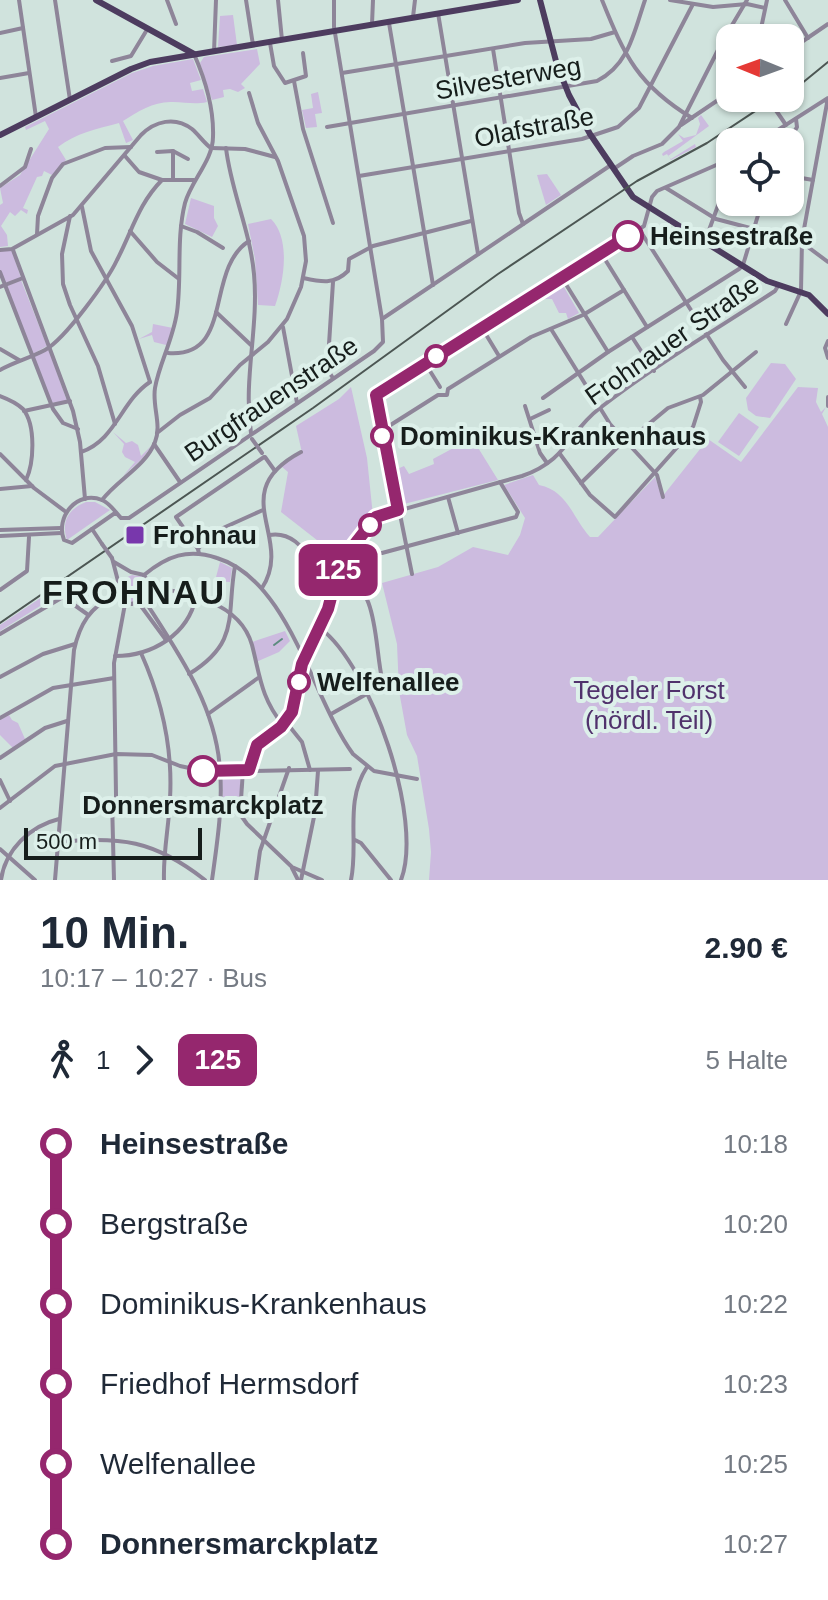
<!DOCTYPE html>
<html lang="de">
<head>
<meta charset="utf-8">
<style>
  body { margin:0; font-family:Helvetica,sans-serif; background:#f2f2f3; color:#1f2937; height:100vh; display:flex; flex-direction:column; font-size:30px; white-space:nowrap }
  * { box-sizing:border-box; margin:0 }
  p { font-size:26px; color:#747a83 }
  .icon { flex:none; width:44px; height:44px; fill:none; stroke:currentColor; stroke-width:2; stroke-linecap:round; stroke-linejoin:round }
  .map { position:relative; height:880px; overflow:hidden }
  .sheet { display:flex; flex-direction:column; background:#fff; flex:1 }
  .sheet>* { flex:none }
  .badge { padding:0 16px; border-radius:12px; font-size:28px; line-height:52px }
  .needle { width:52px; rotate:271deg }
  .controls { position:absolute; left:716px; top:24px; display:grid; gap:16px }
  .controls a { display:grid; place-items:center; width:88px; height:88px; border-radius:16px; background:#fff; box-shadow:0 2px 6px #0004; font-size:40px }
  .scale { position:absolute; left:24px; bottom:20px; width:178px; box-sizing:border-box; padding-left:8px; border:4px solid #161d1b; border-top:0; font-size:22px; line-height:28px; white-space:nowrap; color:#161d1b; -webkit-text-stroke:6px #ddf0ea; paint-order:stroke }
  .map>.badge { position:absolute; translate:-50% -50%; box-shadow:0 0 0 4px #fff }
  .legs { display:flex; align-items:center; gap:12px; height:88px; padding:0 40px; font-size:26px }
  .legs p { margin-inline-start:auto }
  .overview { display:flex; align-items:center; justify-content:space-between; height:136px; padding:0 40px }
  h1 { font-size:44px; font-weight:600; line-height:60px }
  ul { padding:0 40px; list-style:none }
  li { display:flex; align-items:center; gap:28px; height:80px; font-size:30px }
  li i { display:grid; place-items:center; width:12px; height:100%; margin:0 10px; background:currentColor }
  li i::after { content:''; width:20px; height:20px; margin:-10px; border:6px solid; border-radius:50%; background:#fff }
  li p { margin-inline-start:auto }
  li:first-child i { background:linear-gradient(#0000 50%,currentColor 0) }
  li:last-child i { background:linear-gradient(currentColor 50%,#0000 0) }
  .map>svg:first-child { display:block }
  .green { fill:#ccbbdf }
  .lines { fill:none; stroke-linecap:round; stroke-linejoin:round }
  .stream { stroke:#5c8c7f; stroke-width:2 }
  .minor { stroke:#8e8599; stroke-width:4 }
  .major { stroke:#4d3c5f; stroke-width:6 }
  .tram { stroke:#4c5653; stroke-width:2 }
  .minor-bridge { stroke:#8e8599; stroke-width:4 }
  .line-1-casing { stroke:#fff; stroke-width:18 }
  .line-1 { stroke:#95276e; stroke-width:12 }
  .stop-1-dot { fill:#fff; stroke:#95276e; stroke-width:4 }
  .poi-dot { fill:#7837ac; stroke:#ddf0ea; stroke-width:3 }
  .labels { text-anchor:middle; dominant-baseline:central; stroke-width:8; stroke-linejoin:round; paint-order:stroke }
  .street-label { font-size:26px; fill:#161d1b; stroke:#ddf0ea }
  .stop-label { font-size:26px; font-weight:bold; fill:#161d1b; stroke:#ddf0ea; text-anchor:start }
  .poi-label { font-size:26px; font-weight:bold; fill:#161d1b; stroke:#ddf0ea; text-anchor:start }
  .park-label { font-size:26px; fill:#50316c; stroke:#ddf0ea }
  .district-label { font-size:34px; font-weight:bold; letter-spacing:2px; fill:#161d1b; stroke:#ddf0ea }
</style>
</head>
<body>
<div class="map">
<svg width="828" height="880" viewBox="0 0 828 880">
  <rect width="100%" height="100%" fill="#d0e3dd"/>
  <g class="green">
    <polygon points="233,15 237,45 218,47 220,16"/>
    <polygon points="257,49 260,64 241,84 245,88 238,92 230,89 223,90 224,97 212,100 200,63 204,57"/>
    <path d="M193,59l8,21 -11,3 2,8 11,-2 4,13c-13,3 -21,0 -34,0 -19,-1 -34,9 -50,19l10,19 -7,3 -7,-20c-22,6 -43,10 -61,24l8,13 -14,15 -8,-4 -2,5 -5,1 -14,31 5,2 -1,4 -6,-4 -6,6 -5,-4 -9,14 6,9 1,11 -8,1v-42l3,-2 -3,-15 20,-13 29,-46 -4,-8 -19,9 -1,-3 107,-54 21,-7z"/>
    <polygon points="318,92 322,113 315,114 317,127 306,128 302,110 313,108 311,94"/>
    <polygon points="701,115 709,126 668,156 671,159 695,144 696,147 671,160 667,154 663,156 662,154 664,152 683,141 678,134 684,138 696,135 700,124 698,118"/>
    <polygon points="547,174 561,195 546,205 537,175"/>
    <polygon points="191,198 214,206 214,218 218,226 212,237 185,224"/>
    <path d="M271,219c20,20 13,62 4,87l-17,-1 -3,-46 -7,-35z"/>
    <polygon points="0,251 12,251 21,278 5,283 0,270"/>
    <polygon points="21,280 47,346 33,354 7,286"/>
    <polygon points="561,282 579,313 568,319 566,313 559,313 552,299 539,299 538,295"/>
    <polygon points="153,324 173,328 165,350 166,345 154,342 152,335 139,339 152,332"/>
    <polygon points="47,350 49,350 67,401 51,403 34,356"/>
    <polygon points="771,363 785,364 796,379 770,418 756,416 748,410 746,398"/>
    <polygon points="351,387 367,458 373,516 338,561 331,551 281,512 288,472 281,466 302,453 296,426 339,399"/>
    <path d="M798,387l20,1 -2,14 5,10 5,-5 -4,7 6,13v453h-399l2,-28 -2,-23 -12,-73 -10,-21 -8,-44 -2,-47 -15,-61 56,-16 35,-20 35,8 12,-20 5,-17 -21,-33 29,-10 6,10c29,6 33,32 51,52h8l57,-60 7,20 46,-58 33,23z"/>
    <polygon points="739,413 759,427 739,456 718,442"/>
    <polygon points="113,432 126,443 132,441 138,445 141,456 153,444 142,459 123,476 135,462 125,457 122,452 124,444"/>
    <polygon points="472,438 498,480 400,505 393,471 404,466 409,474 434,464 433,459"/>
    <path d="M86,502h9l15,8 -43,30c-6,-18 1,-31 19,-38z"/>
    <polygon points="220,562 232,568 230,582 215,581"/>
    <polygon points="132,575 144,577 147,581 145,592 132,602 123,601 119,597 118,588 123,579"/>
    <polygon points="57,587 61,593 0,631 0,625"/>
    <polygon points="285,631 290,641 279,652 256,662 252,642"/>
    <polygon points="9,715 12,720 18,723 25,739 13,748 0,735 0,720"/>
    <polygon points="241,772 239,810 223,808 222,774 224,777 224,773"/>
  </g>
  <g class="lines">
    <polyline class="stream" points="274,645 282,639"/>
    <g class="minor">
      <polyline points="19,0 36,117"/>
      <polyline points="55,0 70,100"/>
      <polyline points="167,0 176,24"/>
      <polyline points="246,0 253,45"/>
      <polyline points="278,0 282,40"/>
      <path d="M602,0c23,57 36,85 90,118"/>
      <polyline points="670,0 713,7 747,4 765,8"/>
      <polyline points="785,0 808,38"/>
      <polyline points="438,13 478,254"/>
      <polyline points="413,17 415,0"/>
      <polyline points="389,23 433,285"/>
      <polyline points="372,24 373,0"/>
      <polyline points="0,33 23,28"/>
      <polyline points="759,38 767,0"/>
      <polyline points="270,43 274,66 285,83 306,76 303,53"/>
      <polyline points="493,49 519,213 523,224"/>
      <polyline points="790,50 828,24"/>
      <polyline points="214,52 216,0"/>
      <polyline points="112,61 131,56 148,28"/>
      <polyline points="342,73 525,43 591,39 615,32"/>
      <polyline points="0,78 29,73"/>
      <polyline points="294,81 303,129 333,223"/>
      <polyline points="775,109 786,125"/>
      <polyline points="681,125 730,92"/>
      <path d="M327,127l270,-46c32,-16 37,-49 48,-81"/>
      <polyline points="778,130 785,135 793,134 797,127 796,119"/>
      <polyline points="759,142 828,98"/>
      <polyline points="211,148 245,149 275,157"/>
      <path d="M226,148c5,43 24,82 28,126 5,54 -11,104 -3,159"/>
      <polyline points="157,152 173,151 188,159"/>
      <polyline points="125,156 139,172 162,180"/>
      <polyline points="615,168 633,156 662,144 679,127 722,42 747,0"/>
      <polyline points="359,176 582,139 618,127 639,108 693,4"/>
      <polyline points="790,176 813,180"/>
      <polyline points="173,179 173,151"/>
      <polyline points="0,186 25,167 31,149"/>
      <polyline points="666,188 716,219 800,241 828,262"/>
      <polyline points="82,207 91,251 132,326 150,382"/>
      <polyline points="70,216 62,254 63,284 70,305 98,366 115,424"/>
      <polyline points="181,226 197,232 223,248"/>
      <polyline points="639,229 723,360 745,387"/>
      <polyline points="130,231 157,262 179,279"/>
      <polyline points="37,234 38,216 52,178 63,164 105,148 131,147"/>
      <polyline points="705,241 730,173"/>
      <path d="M0,250l12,-1 61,-34 68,-80c14,-14 34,-19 51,-6 7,6 12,14 19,19"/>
      <polyline points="13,250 73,411 80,442 85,499"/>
      <polyline points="601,253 647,327"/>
      <polyline points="0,272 53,409 63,423 78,429"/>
      <path d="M303,278c18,4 31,7 45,-7l1,-12 24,-13 98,-25"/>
      <polyline points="562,278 608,352"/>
      <polyline points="333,282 328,360 329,372 333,378"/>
      <polyline points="0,287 23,278"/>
      <polyline points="216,312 252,346"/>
      <polyline points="382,319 611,165"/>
      <polyline points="786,324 801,291 802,240 827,103 826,100"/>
      <polyline points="283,327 297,403"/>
      <polyline points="482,328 499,356"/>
      <polyline points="551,329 610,424 657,475 663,497"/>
      <polyline points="632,337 654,371"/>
      <polyline points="828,341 825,348 828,358"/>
      <polyline points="0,349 19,360"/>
      <path d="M168,353c67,5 36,-83 81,-112"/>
      <polyline points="425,363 440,387"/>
      <path d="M0,370c14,-8 30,-12 45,-20 20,-11 62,-69 72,-90 15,-29 22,-57 45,-80h32"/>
      <path d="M0,396c8,3 17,7 23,13 13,16 11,54 3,71"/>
      <polyline points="828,397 828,406"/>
      <polyline points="543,398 608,352 739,269 743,265 762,202"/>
      <polyline points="525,406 540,453 547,463"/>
      <polyline points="24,411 70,401"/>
      <polyline points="530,419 549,410"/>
      <polyline points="381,431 438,395 447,395 448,389 531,337 583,315 624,290"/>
      <polyline points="157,433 180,415 210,398 240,365 268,342 287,319 301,287 306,261 304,236 278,161 258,123 249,93"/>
      <polyline points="627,442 668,408 703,395 756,352"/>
      <polyline points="154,444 180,482"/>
      <path d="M81,452c35,-12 40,-51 69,-70"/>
      <polyline points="0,454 34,488 66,512"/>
      <polyline points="560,454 590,495 615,517 681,443 693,427 701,402 700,397"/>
      <polyline points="265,457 275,471"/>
      <polyline points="581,483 625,440"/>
      <polyline points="0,489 32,486"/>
      <polyline points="448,497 458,533"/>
      <path d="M102,500c15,-20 44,-34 53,-58 7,-17 -3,-36 0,-54 4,-24 18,-48 22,-76 5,-36 -1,-73 8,-109 6,-22 28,-43 28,-66 1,-27 -8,-58 -19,-83"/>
      <path d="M115,513l-43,30 -8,-3c-9,-23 13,-50 38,-40 9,4 13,12 19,18h8l245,-167 9,-9 -1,-23 -48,-292v-27"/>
      <polyline points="92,529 102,544"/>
      <polyline points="0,530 61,528"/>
      <path d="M269,535c33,-6 43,34 66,51"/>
      <polyline points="0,536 61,533"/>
      <polyline points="198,549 212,533 263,510"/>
      <polyline points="382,553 516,517 518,512 500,482"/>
      <polyline points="199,554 198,549 176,517 264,457"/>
      <polyline points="112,558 118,581 115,594 122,602 132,604 145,597 149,584 144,575"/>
      <polyline points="114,562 131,572 144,575"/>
      <path d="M339,567c42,25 34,74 44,117"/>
      <polyline points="412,574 376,395 644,226 652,197 657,191 730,159"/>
      <path d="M144,575c23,-19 44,-27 73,-17 72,22 95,140 136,196l21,17 43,8"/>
      <path d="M149,587c38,5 91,15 103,58 8,31 9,53 31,80"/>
      <path d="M262,588c33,-51 -38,-95 39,-136"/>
      <polyline points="0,590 27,571 29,537"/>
      <path d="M143,598c34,53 73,107 77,172 3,36 -3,74 -8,110"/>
      <polyline points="138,602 166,640"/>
      <path d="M320,628c51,38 104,192 81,252"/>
      <polyline points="0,634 63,597 87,614"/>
      <path d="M141,653c21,47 32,94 29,146 -1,27 -7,53 -6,81"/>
      <path d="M115,656c37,0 73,-21 81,-59"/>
      <path d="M189,674c52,-32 37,-59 46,-108"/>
      <polyline points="0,677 43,654 75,644"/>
      <polyline points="208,714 258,678"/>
      <polyline points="331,714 388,682"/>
      <polyline points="0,718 53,688 114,678"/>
      <polyline points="286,722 302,742 310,770"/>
      <polyline points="0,758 45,728 67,721"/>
      <path d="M249,770l8,-25 24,-18 9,-11 12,-52 26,-55 12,-46 36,-46 146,-41c46,-16 46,-44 78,-68 55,-43 117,-79 175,-117l3,-5"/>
      <polyline points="0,780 10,801"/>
      <polyline points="117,798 170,803"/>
      <polyline points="0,808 55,766 116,754 152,755 180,766 208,772 350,769"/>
      <polyline points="219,809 240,814 247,824 292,867 322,880"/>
      <polyline points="240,814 243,770"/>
      <polyline points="355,840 361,843 391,880"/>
      <path d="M58,842c62,-6 96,-2 147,38"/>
      <polyline points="0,849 35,880"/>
      <polyline points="292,868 298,880"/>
      <path d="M1,880c4,-30 29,-54 58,-61"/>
      <path d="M55,880l19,-230c6,-27 16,-42 41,-56"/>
      <polyline points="114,880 112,800 116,798 116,795 114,663 125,604"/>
      <polyline points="256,880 260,851 289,768"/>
      <polyline points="301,880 315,812 318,771"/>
      <path d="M351,880c8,-38 -7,-78 16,-113"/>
    </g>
    <g class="major">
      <polyline points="96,0 194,54"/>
      <polyline points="540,0 557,65 569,95 590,134 633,197 767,281 809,295 828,314"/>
      <polyline points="0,135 131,69 150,62 518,0"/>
    </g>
    <g class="tram">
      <polyline points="790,93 828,62"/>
      <polyline points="0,623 313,408 498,274 637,181 707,143 775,98"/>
    </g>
    <g class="minor-bridge">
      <polyline points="252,439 262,453"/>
      <polyline points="102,544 112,558"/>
    </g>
  </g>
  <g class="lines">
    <g class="line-1-casing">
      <polyline id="line-1" points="203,771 249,770 257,745 281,727 292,712 302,664 328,609 340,563 376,517 398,510 376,395 628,236"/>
    </g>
    <use href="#line-1" class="line-1"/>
  </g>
  <g class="stop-1-dot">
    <circle cx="628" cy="236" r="14"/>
    <circle cx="436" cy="356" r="10"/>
    <circle cx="382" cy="436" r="10"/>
    <circle cx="370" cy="525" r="10"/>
    <circle cx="299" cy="682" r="10"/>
    <circle cx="203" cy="771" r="14"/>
  </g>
  <rect class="poi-dot" x="125" y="525" width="20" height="20" rx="4"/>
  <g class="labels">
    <g class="street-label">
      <text transform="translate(508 78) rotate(-10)">Silvesterweg</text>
      <text transform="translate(534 127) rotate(-11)">Olafstraße</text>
      <text transform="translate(672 340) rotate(-35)">Frohnauer Straße</text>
      <text transform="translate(271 399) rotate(-34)">Burgfrauenstraße</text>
    </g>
    <g class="stop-label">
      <text x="650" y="236">Heinsestraße</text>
      <text x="400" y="436">Dominikus-Krankenhaus</text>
      <text x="317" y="682">Welfenallee</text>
      <text x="203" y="805" text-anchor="middle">Donnersmarckplatz</text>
    </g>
    <g class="poi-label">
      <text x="153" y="535">Frohnau</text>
    </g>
    <g class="park-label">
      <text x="649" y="690">Tegeler Forst<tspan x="649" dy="30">(nördl. Teil)</tspan></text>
    </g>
    <g class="district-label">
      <text x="134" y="592">FROHNAU</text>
    </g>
  </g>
</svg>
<div class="controls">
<a><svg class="needle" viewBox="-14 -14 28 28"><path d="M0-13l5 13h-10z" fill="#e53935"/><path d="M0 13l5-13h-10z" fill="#747a83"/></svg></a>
<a><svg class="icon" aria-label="locate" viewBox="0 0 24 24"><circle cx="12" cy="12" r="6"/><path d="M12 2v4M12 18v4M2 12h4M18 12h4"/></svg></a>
</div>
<div class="scale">500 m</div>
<b class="badge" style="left:338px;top:570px;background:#95276e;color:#fff">125</b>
</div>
<section class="sheet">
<div class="overview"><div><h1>10 Min.</h1><p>10:17 – 10:27 · Bus</p></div><b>2.90 €</b></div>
<div class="legs"><svg class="icon" aria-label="walk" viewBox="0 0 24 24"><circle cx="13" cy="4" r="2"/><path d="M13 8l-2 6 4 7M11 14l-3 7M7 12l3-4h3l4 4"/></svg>1<svg class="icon" aria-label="forward" viewBox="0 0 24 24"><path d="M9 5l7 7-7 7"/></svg><b class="badge" style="background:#95276e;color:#fff">125</b><p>5 Halte</p></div>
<ul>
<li><i style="color:#95276e"></i><b>Heinsestraße</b><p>10:18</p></li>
<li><i style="color:#95276e"></i><span>Bergstraße</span><p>10:20</p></li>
<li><i style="color:#95276e"></i><span>Dominikus-Krankenhaus</span><p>10:22</p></li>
<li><i style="color:#95276e"></i><span>Friedhof Hermsdorf</span><p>10:23</p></li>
<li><i style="color:#95276e"></i><span>Welfenallee</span><p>10:25</p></li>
<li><i style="color:#95276e"></i><b>Donnersmarckplatz</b><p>10:27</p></li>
</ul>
</section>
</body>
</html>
